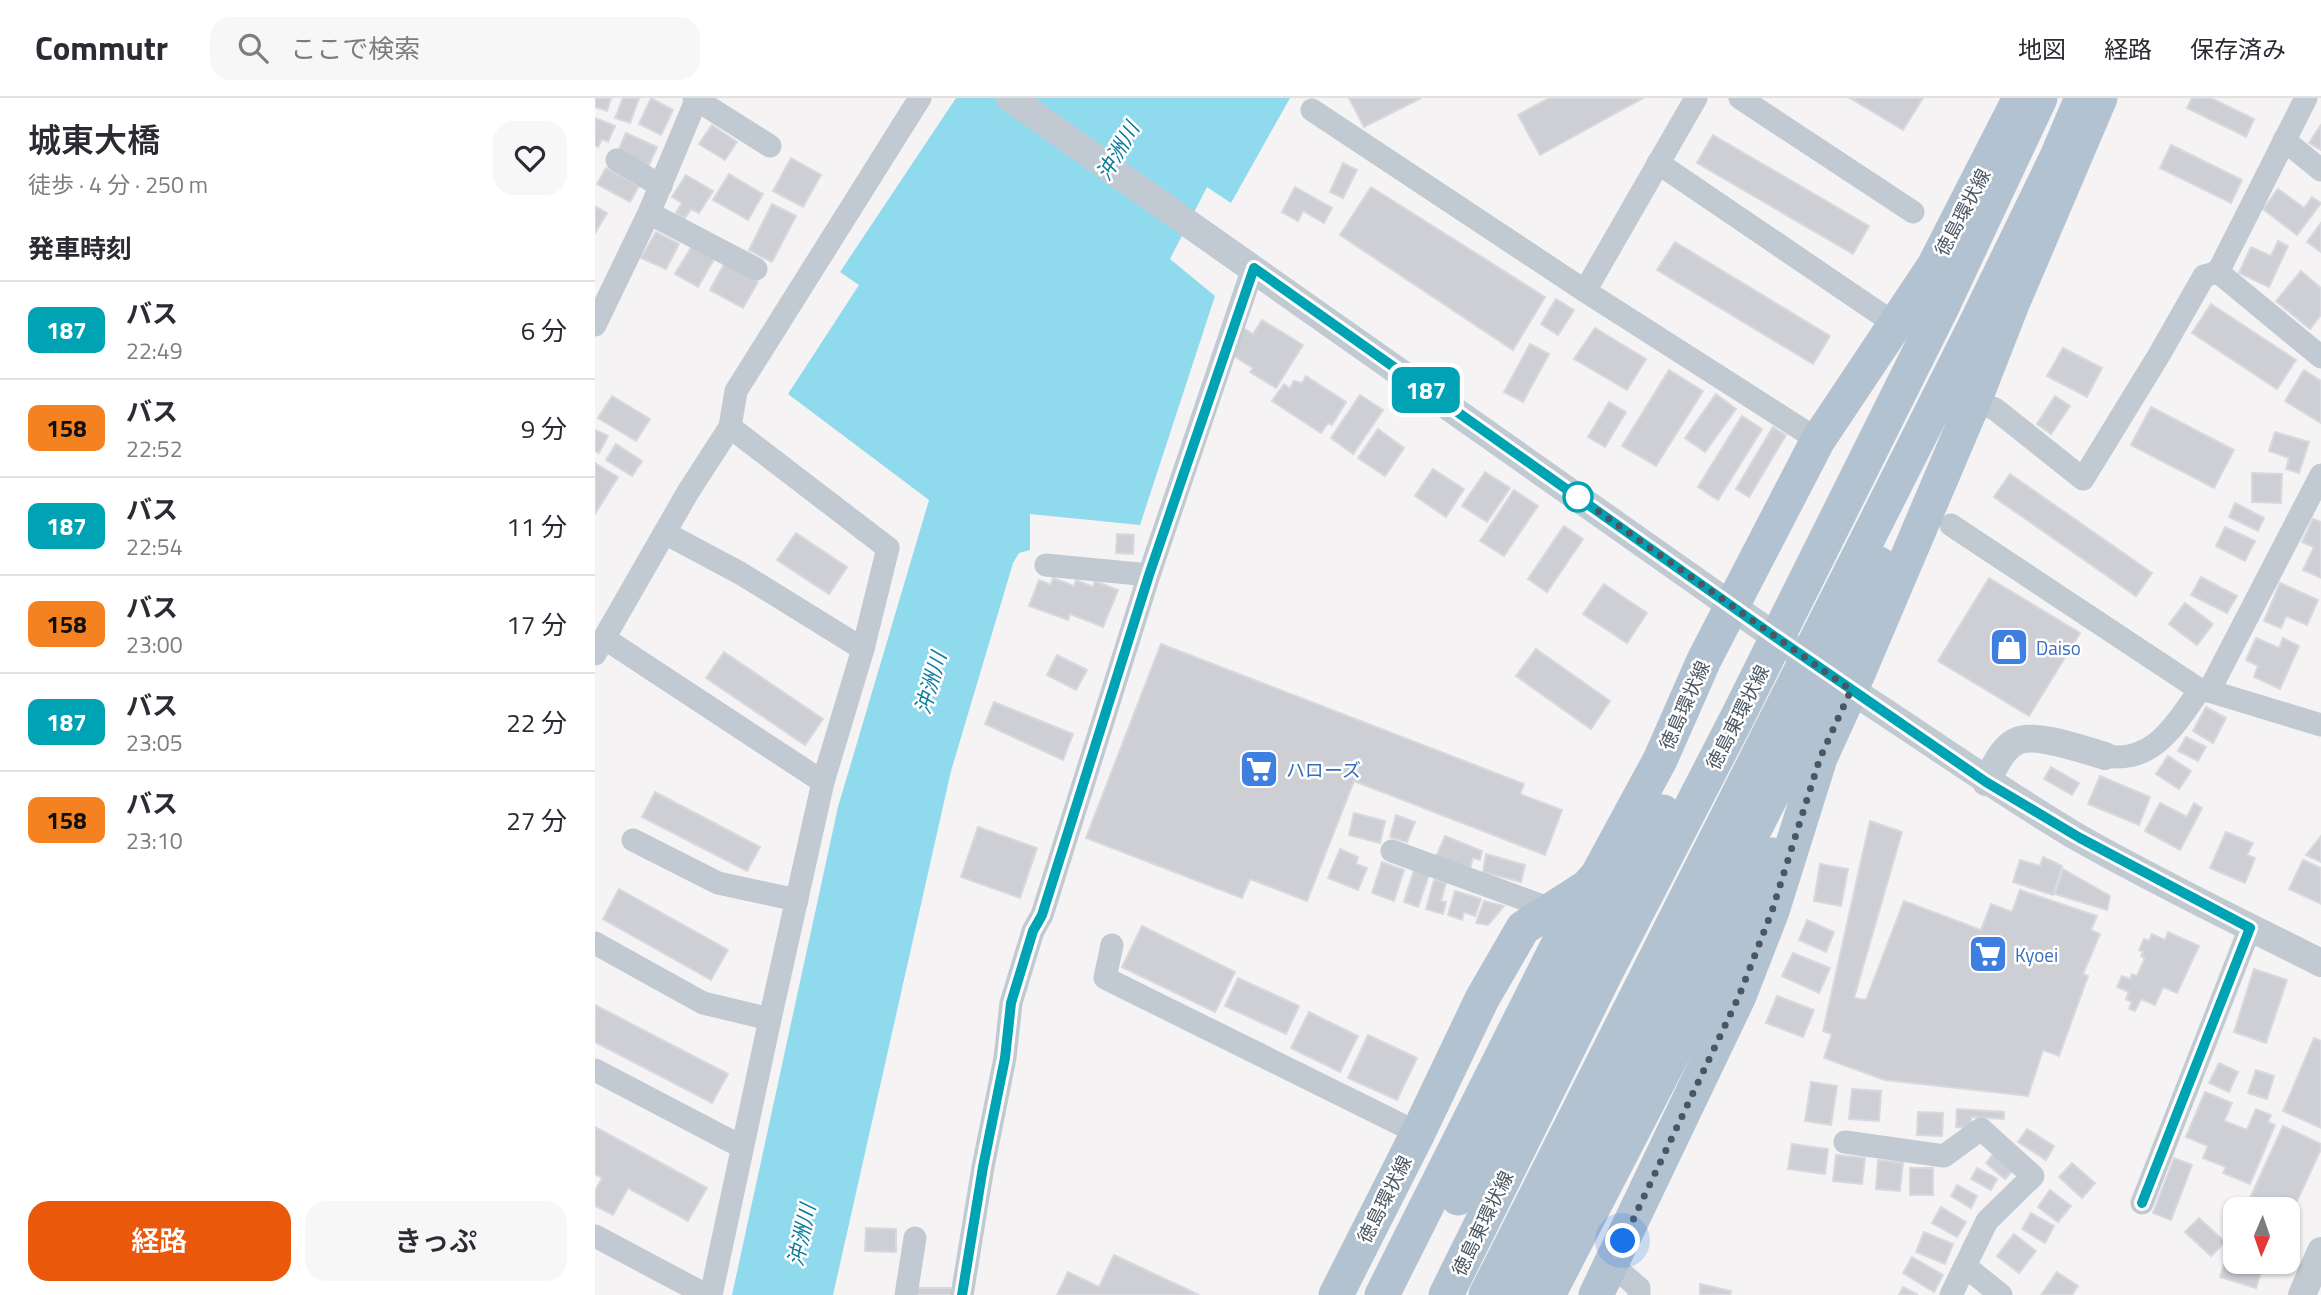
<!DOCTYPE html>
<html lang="ja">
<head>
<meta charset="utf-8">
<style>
  body { margin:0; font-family:"Titillium Web","Noto Sans JP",sans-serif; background:#f7f7f7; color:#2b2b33; height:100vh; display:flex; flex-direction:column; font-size:26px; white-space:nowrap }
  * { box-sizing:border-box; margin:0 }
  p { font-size:23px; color:#7c7c81 }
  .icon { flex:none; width:38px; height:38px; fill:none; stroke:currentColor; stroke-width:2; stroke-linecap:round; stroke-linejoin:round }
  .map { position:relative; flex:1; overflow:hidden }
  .panel { display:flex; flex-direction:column; background:#fff; width:595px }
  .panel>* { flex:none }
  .badge { padding:0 14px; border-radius:10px; font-size:24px; line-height:46px }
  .needle { width:46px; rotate:182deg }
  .controls { position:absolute; left:1628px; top:1099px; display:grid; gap:14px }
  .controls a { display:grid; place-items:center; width:77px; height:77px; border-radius:14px; background:#fff; box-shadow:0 2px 5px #0004; font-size:35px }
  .you { position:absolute; width:35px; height:35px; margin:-18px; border:5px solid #fff; border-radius:50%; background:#1a73e8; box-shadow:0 0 0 10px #1a73e833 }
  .map>.badge { position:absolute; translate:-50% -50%; box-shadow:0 0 0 4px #fff }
  h2 { padding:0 28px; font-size:26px; line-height:63px }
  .round { display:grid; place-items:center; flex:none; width:74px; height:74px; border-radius:21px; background:#f7f7f7 }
  .headline { display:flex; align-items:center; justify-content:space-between; height:119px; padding:0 28px }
  h1 { font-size:33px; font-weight:600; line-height:52px }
  .action { display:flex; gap:14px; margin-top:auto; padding:14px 28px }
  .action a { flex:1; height:80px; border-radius:21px; background:#ea580c; color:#fff; font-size:28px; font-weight:600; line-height:80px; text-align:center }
  .action a+a { background:#f7f7f7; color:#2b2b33 }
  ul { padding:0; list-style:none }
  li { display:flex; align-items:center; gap:21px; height:98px; padding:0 28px; border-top:2px solid #e1e1e2 }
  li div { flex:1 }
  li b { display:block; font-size:26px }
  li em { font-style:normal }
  li .badge { min-width:77px; font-weight:700; text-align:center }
  header { display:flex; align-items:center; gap:42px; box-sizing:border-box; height:98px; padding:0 35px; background:#fff; border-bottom:2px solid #e1e1e2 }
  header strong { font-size:33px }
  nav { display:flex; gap:38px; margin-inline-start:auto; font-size:24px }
  .search { width:490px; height:63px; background:#f7f7f7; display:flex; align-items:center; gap:18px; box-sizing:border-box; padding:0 24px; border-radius:21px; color:#7c7c81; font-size:26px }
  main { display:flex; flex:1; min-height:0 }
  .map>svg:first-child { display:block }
  .water { fill:#90daee }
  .building { fill:#cdcfd5; stroke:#d7d9de; stroke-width:2 }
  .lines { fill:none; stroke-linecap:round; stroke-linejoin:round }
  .minor { stroke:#c1cad2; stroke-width:23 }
  .tertiary { stroke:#c1cad2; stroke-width:28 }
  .primary { stroke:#b3c2d1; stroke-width:35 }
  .primary-bridge { stroke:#b3c2d1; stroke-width:35 }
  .line-casing { stroke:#fff; stroke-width:16 }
  .line { stroke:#00a3b4; stroke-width:10 }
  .walk { stroke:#4a5661; stroke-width:7; stroke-dasharray:0 12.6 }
  .stop-dot { fill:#fff; stroke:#00a3b4; stroke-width:3.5 }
  .labels { text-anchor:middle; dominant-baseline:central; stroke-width:5; stroke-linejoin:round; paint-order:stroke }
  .street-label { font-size:19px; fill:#4a5661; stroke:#fff }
  .shop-label { font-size:19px; fill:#366cbe; stroke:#fff; text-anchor:start }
  .water-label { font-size:21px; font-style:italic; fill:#0c7c9b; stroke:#fff }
</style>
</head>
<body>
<header>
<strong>Commutr</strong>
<div class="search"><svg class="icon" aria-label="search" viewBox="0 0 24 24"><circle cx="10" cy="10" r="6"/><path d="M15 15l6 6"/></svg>ここで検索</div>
<nav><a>地図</a><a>経路</a><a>保存済み</a></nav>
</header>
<main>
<section class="panel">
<div class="headline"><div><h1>城東大橋</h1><p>徒歩 · 4 分 · 250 m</p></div><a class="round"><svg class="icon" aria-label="heart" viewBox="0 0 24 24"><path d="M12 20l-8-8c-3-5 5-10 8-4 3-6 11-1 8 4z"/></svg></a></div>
<h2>発車時刻</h2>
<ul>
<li><span class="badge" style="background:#00a3b4;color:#fff">187</span><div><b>バス</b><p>22:49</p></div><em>6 分</em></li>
<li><span class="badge" style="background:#f58220;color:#111">158</span><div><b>バス</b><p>22:52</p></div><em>9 分</em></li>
<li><span class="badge" style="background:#00a3b4;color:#fff">187</span><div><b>バス</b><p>22:54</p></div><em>11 分</em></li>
<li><span class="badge" style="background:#f58220;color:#111">158</span><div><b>バス</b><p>23:00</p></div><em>17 分</em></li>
<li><span class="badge" style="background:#00a3b4;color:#fff">187</span><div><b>バス</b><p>23:05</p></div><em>22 分</em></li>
<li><span class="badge" style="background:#f58220;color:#111">158</span><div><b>バス</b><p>23:10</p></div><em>27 分</em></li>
</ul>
<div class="action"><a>経路</a><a>きっぷ</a></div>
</section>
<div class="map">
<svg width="1726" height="1197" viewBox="0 0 1726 1197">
  <rect width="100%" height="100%" fill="#f5f3f3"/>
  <polygon class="water" points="361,0 695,0 636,105 612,89 575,161 620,198 545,427 435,416 435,452 424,455 418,465 356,673 238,1197 137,1197 243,709 334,402 193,296 264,187 245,174"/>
  <g class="building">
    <polygon points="0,0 16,0 12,13 0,9"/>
    <polygon points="28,0 44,0 35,25 20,20"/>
    <polygon points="56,0 78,12 66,37 44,26"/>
    <polygon points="754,0 826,0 769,29"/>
    <polygon points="954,0 1048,0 945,57 923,17"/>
    <polygon points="1255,0 1328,0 1308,32"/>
    <polygon points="1597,0 1616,0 1659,21 1651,39 1592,10"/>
    <polygon points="0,20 20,28 13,44 7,41 3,49 0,47"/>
    <polygon points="117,27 142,44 130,62 104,46"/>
    <polygon points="1726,27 1726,52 1714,45"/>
    <polygon points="31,35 62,49 54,67 23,53"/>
    <polygon points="1118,37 1274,128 1258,156 1102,65"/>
    <polygon points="1576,47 1647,82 1636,105 1565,70"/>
    <polygon points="196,60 226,77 208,109 178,93"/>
    <polygon points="748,65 762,72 748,100 735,94"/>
    <polygon points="11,70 44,88 35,104 2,86"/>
    <polygon points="134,76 168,96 153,122 118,102"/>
    <polygon points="91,77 118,93 104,115 96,111 90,120 81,115 87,105 77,99"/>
    <polygon points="700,89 737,110 729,125 708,113 703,123 687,114"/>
    <polygon points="776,89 950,199 918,252 745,137"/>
    <polygon points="1683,91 1709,110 1717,99 1726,105 1702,137 1668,111"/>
    <polygon points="177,106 201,118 177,164 154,152"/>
    <polygon points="0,108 12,115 0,135"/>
    <polygon points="1726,125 1726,154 1712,144"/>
    <polygon points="61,134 84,146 71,171 46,160"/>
    <polygon points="1683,143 1693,148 1674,189 1644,175 1656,149 1676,158"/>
    <polygon points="1080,144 1235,238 1218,266 1062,172"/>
    <polygon points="97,148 119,161 103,189 80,176"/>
    <polygon points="129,166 163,184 148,210 115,192"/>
    <polygon points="1706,173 1726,190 1726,217 1715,231 1681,203"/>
    <polygon points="961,201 979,212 963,237 946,226"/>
    <polygon points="1616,206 1701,262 1682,291 1597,235"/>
    <polygon points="667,222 708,247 681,290 655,274 658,270 637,257 645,228 658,236"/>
    <polygon points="1000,230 1051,261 1032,292 979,261"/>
    <polygon points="935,246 954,256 928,304 909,294"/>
    <polygon points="1468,250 1507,270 1492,299 1452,278"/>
    <polygon points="1074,272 1108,293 1061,368 1027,348"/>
    <polygon points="1709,272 1726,283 1726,325 1690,303"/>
    <polygon points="711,278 751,304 737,327 733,325 726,335 677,303 689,286 695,290 699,283 707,285"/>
    <polygon points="1121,296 1141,311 1110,354 1090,340"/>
    <polygon points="765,297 788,312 758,356 736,340"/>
    <polygon points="17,298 55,321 41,343 3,320"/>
    <polygon points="1460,298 1475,308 1456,336 1442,326"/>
    <polygon points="1014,304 1031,314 1010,349 993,339"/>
    <polygon points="1556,309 1639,352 1619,390 1536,347"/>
    <polygon points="1147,318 1167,331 1123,402 1103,389"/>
    <polygon points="1178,329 1191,337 1154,399 1141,391"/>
    <polygon points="783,331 809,350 790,378 763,360"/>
    <polygon points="0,332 13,338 4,355 0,353"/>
    <polygon points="1680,334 1714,344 1704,375 1691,371 1694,360 1674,353"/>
    <polygon points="21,346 47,363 37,378 11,362"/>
    <polygon points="0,365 23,379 0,416"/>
    <polygon points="838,371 869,391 851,419 820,398"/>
    <polygon points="890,374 915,390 892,424 867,408"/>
    <polygon points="1657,375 1687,376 1686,405 1657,404"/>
    <polygon points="1415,376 1557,475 1541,498 1399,399"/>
    <polygon points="919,392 943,408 909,458 885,443"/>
    <polygon points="1640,405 1669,420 1663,433 1634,419"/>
    <polygon points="1718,421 1726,424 1726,480 1708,472 1719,449 1707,444"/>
    <polygon points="969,428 988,441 952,494 933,481"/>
    <polygon points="1630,429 1660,443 1650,463 1621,448"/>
    <polygon points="201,435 252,469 234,496 182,462"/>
    <polygon points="522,436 539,437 538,456 521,455"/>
    <polygon points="1606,479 1642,498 1632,515 1596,497"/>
    <polygon points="458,480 479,488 481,482 498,489 500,483 523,492 508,529 475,516 473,522 434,508 444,482 456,487"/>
    <polygon points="1394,480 1485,535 1434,618 1343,563"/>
    <polygon points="1685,485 1723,502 1712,527 1691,518 1686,530 1669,523"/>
    <polygon points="1009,486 1052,515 1032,545 988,516"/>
    <polygon points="1590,505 1618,526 1602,547 1574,526"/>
    <polygon points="1661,540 1684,550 1688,540 1704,548 1685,591 1659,579 1663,568 1651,562"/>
    <polygon points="566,546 929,686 925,696 967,712 950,757 759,683 712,803 655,781 647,800 491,740"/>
    <polygon points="941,551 1015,603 996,631 921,578"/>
    <polygon points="129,554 228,621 210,647 111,580"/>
    <polygon points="462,557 492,572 481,592 452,577"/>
    <polygon points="399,604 478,636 468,662 390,626"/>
    <polygon points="1611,609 1631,620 1618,645 1598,633"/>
    <polygon points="1591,639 1611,649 1603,663 1583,653"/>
    <polygon points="1573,658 1596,673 1584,691 1561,676"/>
    <polygon points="1456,669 1484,685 1477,697 1449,681"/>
    <polygon points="1505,678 1555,699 1544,727 1493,706"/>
    <polygon points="60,694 165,749 152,773 47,719"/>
    <polygon points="1565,705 1592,719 1599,705 1607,710 1585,752 1550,733"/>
    <polygon points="759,715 790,723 785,745 754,737"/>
    <polygon points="801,717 820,724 812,744 795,739"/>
    <polygon points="1275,723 1307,734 1259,900 1271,902 1309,803 1386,832 1396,806 1417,814 1425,792 1502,818 1496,832 1505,836 1488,876 1493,878 1464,958 1448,952 1433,998 1290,982 1229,960 1237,936 1228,933"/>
    <polygon points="383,729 442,750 425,800 366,779"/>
    <polygon points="1631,734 1658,745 1652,757 1660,760 1650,785 1615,770"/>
    <polygon points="850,738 887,753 885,762 878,760 875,771 841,759"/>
    <polygon points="1726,738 1726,764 1711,757"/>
    <polygon points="745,751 763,759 761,766 772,770 763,792 733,780"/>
    <polygon points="891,756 930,767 926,784 888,774"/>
    <polygon points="1448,759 1467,768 1458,797 1418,784 1425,762 1445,768"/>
    <polygon points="1708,762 1726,770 1726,806 1694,791"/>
    <polygon points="787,764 809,772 799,803 777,795"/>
    <polygon points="1225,766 1253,771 1246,808 1219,803"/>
    <polygon points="1468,771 1515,798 1512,812 1460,796"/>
    <polygon points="819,772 834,777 823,809 809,804"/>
    <polygon points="839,782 851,785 846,803 851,804 848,816 831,811"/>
    <polygon points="24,791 133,852 116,882 8,821"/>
    <polygon points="860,793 886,801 880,818 869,814 867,822 853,817"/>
    <polygon points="889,803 909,808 893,827 881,825"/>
    <polygon points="1212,822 1239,834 1231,854 1204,842"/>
    <polygon points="547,828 640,874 620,914 527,869"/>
    <polygon points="1573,834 1604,848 1582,895 1568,889 1560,907 1546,901 1540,913 1534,911 1537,904 1531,901 1534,894 1522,889 1527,878 1535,881 1537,876 1542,878 1550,860 1546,858 1548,854 1544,852 1549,841 1554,843 1557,836 1570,842"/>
    <polygon points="1198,855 1235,870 1224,895 1187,878"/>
    <polygon points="1659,871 1692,882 1671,945 1639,934"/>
    <polygon points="643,880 704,908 691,936 630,908"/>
    <polygon points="1182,898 1219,912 1208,939 1171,925"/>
    <polygon points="0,907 133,976 117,1005 0,944"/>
    <polygon points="714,914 763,938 745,974 696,950"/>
    <polygon points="773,937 822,960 802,1002 753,980"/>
    <polygon points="1719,940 1726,943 1726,1030 1688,1013"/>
    <polygon points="1624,965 1643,974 1634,994 1614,985"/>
    <polygon points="1661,972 1679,978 1672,1001 1653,995"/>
    <polygon points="1216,984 1242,988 1236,1027 1210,1023"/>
    <polygon points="1257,991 1286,993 1284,1023 1254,1021"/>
    <polygon points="1610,994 1637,1005 1629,1023 1652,1032 1661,1011 1676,1017 1673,1024 1680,1027 1655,1086 1628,1075 1631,1069 1608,1060 1613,1048 1591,1039"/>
    <polygon points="1362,1011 1409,1014 1409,1021 1376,1019 1376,1030 1361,1029"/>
    <polygon points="1323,1014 1348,1015 1347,1038 1322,1037"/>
    <polygon points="1688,1028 1726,1046 1726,1051 1696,1116 1692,1114 1692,1111 1686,1111 1656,1098"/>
    <polygon points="0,1029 112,1090 93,1123 33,1090 18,1117 0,1108 0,1093 7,1080 0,1076"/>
    <polygon points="1432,1031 1459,1048 1451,1062 1423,1044"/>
    <polygon points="1197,1046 1233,1051 1230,1076 1193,1071"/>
    <polygon points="1399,1055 1419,1071 1410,1081 1391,1065"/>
    <polygon points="1241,1057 1270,1060 1267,1086 1238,1083"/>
    <polygon points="1579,1060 1597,1067 1576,1122 1558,1115"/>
    <polygon points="1283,1062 1308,1065 1305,1093 1281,1091"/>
    <polygon points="1477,1065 1500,1085 1487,1100 1464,1079"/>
    <rect x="1315" y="1070" width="23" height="27"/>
    <polygon points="1382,1070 1402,1081 1396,1092 1376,1081"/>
    <polygon points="1362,1087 1382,1098 1376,1110 1356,1098"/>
    <polygon points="1455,1092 1476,1108 1463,1124 1443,1109"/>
    <polygon points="1346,1109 1371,1124 1362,1139 1337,1125"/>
    <polygon points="1436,1115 1459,1128 1450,1145 1427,1131"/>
    <polygon points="1604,1120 1630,1144 1616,1158 1590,1134"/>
    <polygon points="271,1130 301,1131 301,1154 270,1153"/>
    <polygon points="1329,1134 1358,1146 1350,1166 1321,1154"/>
    <polygon points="1419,1136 1441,1153 1424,1175 1402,1158"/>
    <polygon points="1638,1139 1640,1140 1640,1164 1669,1164 1661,1190 1625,1179"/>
    <polygon points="519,1157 604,1197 462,1197 473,1174 504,1189"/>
    <polygon points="1317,1159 1348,1177 1339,1194 1308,1175"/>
    <polygon points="1462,1174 1483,1188 1477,1197 1446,1197"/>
    <polygon points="1105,1186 1136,1193 1135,1197 1105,1197"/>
    <polygon points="1308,1189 1323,1197 1304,1197"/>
    <rect x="322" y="1190" width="40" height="7"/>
  </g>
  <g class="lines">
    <g class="minor">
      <polyline points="99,0 175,48"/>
      <polyline points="1145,0 1318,114"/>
      <polyline points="1711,0 1623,174 1726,259"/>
      <polyline points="717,12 990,193 1223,342"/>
      <polyline points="1689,42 1726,72"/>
      <polyline points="22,62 66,88"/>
      <polyline points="1063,65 1300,226"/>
      <polyline points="54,115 161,171"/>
      <polyline points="990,193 1101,0"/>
      <polyline points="0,227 54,115 102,0"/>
      <polyline points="1379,303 1400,311 1488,381 1564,257 1609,178 1623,174"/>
      <polyline points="1356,427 1605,592"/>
      <polyline points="70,435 145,475 268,551"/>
      <polyline points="451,467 554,477"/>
      <polyline points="9,540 228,684"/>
      <polyline points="0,556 93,394 135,329 141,293 325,0"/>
      <polyline points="1614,593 1726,377"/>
      <path d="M1510,658c49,8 70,-32 95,-66l9,1 112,34"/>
      <polyline points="38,742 123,785 202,802"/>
      <polyline points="797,753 956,811"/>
      <polyline points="0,845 108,905 175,921"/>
      <polyline points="517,847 510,880 823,1035"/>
      <polyline points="0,972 147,1049"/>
      <polyline points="1250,1044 1349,1058 1386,1031 1438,1078 1392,1123 1370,1168 1406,1197"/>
      <polyline points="1547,1105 1655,830"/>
      <polyline points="0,1138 111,1197"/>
      <polyline points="1017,1167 1044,1190 1044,1197"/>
      <polyline points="116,1197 175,921 228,684 268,551 293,450 135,329"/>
      <polyline points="311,1197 320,1140"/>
      <polyline points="367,1197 388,1069 410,960 416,905 438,833 447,817 554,477 658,170"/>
      <polyline points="1356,1197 1370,1168"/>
    </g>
    <g class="tertiary">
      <path d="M415,0l841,592c76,49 150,102 228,148 79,45 161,84 242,125"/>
      <path d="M1391,684c8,-14 15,-32 29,-40 18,-11 69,8 90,14"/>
      <polyline points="1707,1197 1726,1153"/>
    </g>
    <g class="primary">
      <polyline points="741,1197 823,1035 887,901 928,830 992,789 1002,778 1065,662 1109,562 1223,342 1339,168 1425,0"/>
      <polyline points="787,1197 992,789"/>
      <polyline points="924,1197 949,1145"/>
      <polyline points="953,1197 1095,922 1177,757"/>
      <polyline points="1001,1197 1144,898 1177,813 1225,660 1256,592 1379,303 1417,206 1505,0"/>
    </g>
    <g class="primary-bridge">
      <polyline points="863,1100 1008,819 1068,714"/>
      <polyline points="949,1145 1220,612 1284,466"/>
      <polyline points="851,1197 1009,878 1142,620 1346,211 1445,0"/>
      <polyline points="891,1197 1378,232 1461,61 1487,0"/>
    </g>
  </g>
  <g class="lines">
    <g class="line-casing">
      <polyline id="line" points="367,1197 388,1069 410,960 416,905 438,833 447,817 554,477 659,170 1176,536 1391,684 1485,740 1655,830 1547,1105"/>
    </g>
    <use href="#line" class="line"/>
    <polyline class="walk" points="983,399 1256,592 1225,660 1177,813 1144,898 1028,1143"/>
  </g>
  <defs>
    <g id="shop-square" transform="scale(2.0125)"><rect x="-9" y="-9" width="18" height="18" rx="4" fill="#3f7fe0" stroke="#fff"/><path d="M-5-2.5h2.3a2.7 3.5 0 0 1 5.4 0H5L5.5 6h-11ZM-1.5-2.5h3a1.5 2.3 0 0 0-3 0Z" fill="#fff"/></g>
    <g id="supermarket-square" transform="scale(2.0125)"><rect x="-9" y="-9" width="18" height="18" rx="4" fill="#3f7fe0" stroke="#fff"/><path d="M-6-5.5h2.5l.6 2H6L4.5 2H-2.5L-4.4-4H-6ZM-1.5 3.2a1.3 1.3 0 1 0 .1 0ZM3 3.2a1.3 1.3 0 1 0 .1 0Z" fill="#fff"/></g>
  </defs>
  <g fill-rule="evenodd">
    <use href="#shop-square" x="1414" y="549"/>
    <use href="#supermarket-square" x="664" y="671"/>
    <use href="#supermarket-square" x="1393" y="856"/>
  </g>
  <circle class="stop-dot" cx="983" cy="399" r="14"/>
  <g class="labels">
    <g class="street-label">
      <text transform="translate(1367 114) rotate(-62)">徳島環状線</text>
      <text transform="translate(1089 607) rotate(-66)">徳島環状線</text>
      <text transform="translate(1142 619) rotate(-63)">徳島東環状線</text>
      <text transform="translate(789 1101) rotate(-63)">徳島環状線</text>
      <text transform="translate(887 1125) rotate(-64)">徳島東環状線</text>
    </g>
    <g class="shop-label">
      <text x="1441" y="549">Daiso</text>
      <text x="691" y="671">ハローズ</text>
      <text x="1420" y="856">Kyoei</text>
    </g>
    <g class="water-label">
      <text transform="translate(522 53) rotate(-60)">沖洲川</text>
      <text transform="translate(335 585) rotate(-74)">沖洲川</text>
      <text transform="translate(206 1137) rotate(-78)">沖洲川</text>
    </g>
  </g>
</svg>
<div class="controls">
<a><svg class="needle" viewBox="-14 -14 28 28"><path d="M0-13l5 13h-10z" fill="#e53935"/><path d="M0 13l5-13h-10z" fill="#7c7c81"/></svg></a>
</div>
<div class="you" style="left:1028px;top:1143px"></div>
<b class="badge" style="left:831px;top:292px;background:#00a3b4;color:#fff">187</b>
</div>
</main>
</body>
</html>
